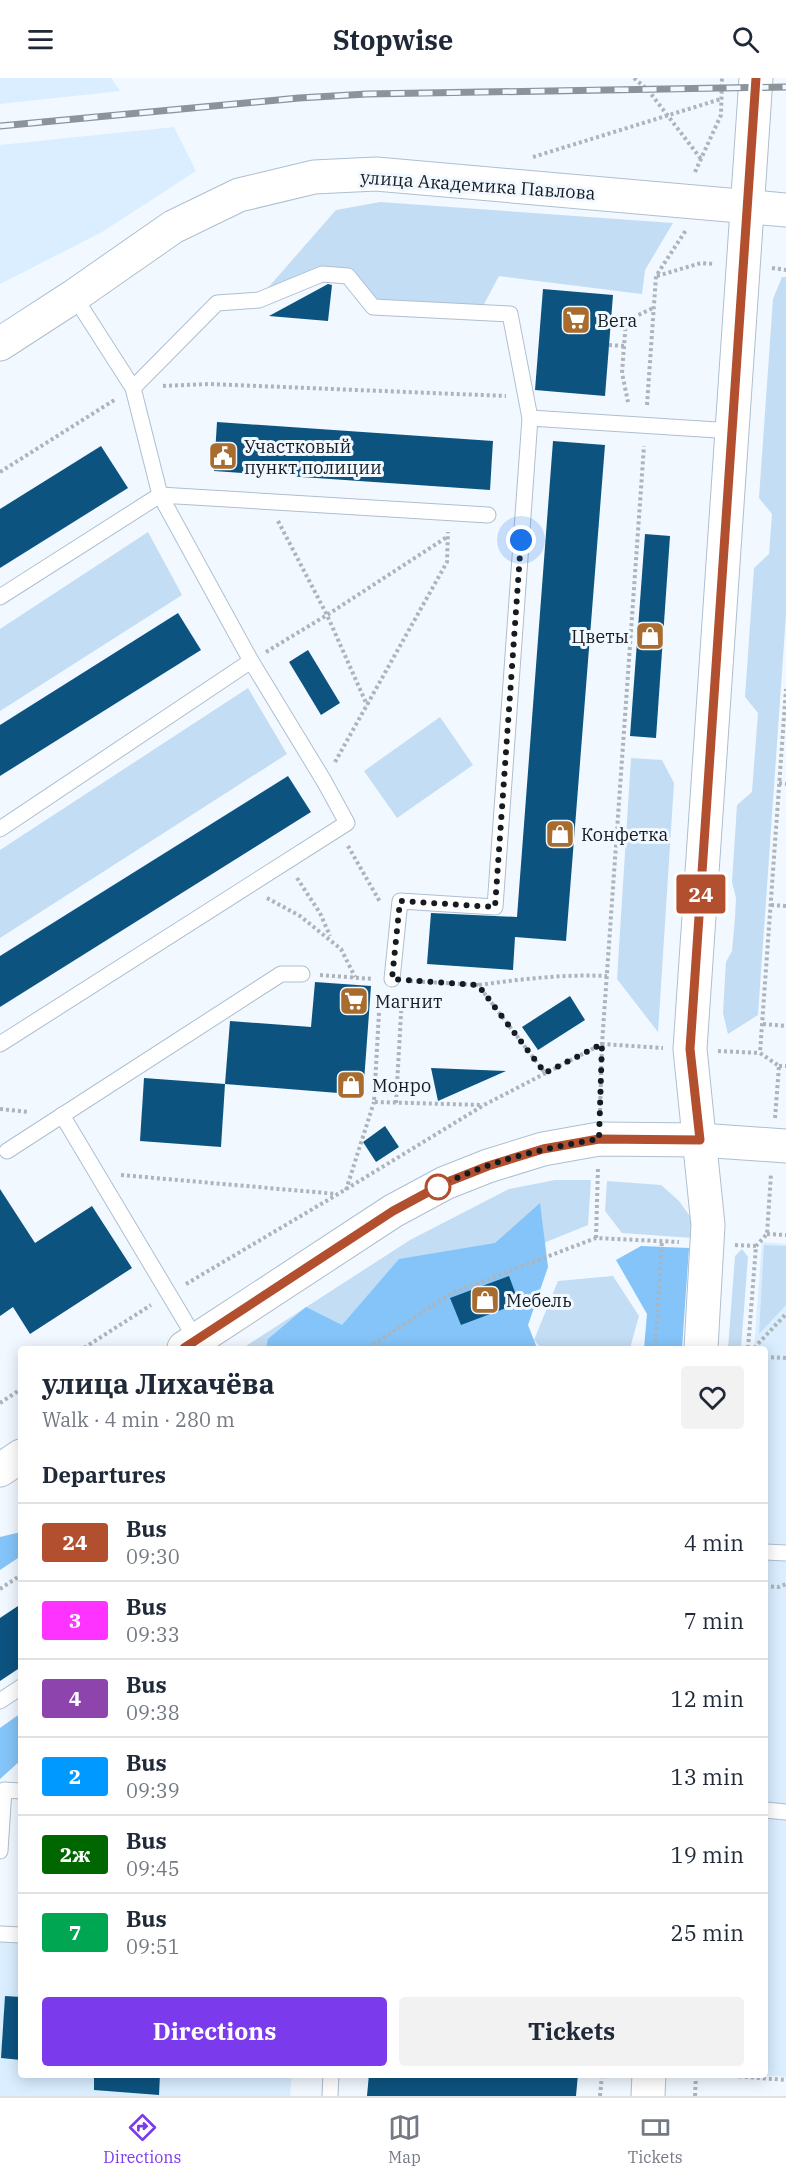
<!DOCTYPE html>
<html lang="en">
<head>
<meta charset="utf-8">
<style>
  body { margin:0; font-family:"IBM Plex Serif",serif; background:#f2f2f3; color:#1f2937; height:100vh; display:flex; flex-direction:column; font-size:22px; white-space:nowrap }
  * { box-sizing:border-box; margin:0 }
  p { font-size:20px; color:#747a83 }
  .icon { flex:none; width:33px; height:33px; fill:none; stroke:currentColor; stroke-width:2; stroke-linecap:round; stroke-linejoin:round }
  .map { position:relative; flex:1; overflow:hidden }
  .side { position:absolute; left:18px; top:1268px; width:750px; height:732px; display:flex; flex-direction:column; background:#fff; border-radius:6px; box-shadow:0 3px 15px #0003 }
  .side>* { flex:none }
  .badge { padding:0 12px; border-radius:4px; font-size:21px; line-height:39px }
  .you { position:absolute; width:30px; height:30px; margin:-15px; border:4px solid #fff; border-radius:50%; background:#1a73e8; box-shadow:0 0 0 9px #1a73e833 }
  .map>.badge { position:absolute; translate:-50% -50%; box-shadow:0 0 0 3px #fff }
  h2 { padding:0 24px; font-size:22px; line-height:54px }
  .round { display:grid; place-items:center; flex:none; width:63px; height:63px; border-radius:6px; background:#f2f2f3 }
  .overview { display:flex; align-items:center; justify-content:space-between; height:102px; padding:0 24px }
  h1 { font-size:28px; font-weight:700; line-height:45px }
  .action { display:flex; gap:12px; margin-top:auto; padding:12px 24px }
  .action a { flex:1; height:69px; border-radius:6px; background:#7c3aed; color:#fff; font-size:24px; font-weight:700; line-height:69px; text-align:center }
  .action a+a { background:#f2f2f3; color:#1f2937 }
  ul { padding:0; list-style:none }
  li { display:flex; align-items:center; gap:18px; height:78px; padding:0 24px; border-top:2px solid #e0e1e3 }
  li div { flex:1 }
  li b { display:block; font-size:22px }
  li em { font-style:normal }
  li .badge { min-width:66px; font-weight:700; text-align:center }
  header { display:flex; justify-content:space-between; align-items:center; height:78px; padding:0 24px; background:#fff; font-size:27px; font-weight:700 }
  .tab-bar { display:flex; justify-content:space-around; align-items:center; height:84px; border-top:2px solid #e0e1e3; background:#fff; font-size:16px; color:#747a83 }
  .tab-bar a { display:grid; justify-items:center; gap:3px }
  .tab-bar .current { color:#7c3aed }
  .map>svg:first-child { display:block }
  .built { fill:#daeeff }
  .green { fill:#c3ddf4 }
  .forest { fill:#84c4f8 }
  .building { fill:#0d5380 }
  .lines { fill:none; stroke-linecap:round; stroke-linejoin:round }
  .lane-casing { stroke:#aebfcf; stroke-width:17 }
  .secondary-casing { stroke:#aebfcf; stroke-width:35 }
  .primary-casing { stroke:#aebfcf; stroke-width:35 }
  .path { stroke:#adb4ba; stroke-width:4; stroke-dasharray:3 3; stroke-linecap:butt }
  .lane { stroke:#fff; stroke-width:15 }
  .secondary { stroke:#fff; stroke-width:33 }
  .primary { stroke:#fff; stroke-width:33 }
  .rail-casing { stroke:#8c939a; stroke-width:7 }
  .rail { stroke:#f1f8ff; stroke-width:4.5; stroke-dasharray:14; stroke-linecap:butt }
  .line-casing { stroke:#fff; stroke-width:14 }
  .line { stroke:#b14f2e; stroke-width:9 }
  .walk { stroke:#151c21; stroke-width:6; stroke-dasharray:0 10.8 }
  .stop-dot { fill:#fff; stroke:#b14f2e; stroke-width:3 }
  .labels { text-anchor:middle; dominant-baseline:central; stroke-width:6; stroke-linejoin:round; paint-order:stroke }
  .street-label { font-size:18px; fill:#151c21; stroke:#f1f8ff }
  .poi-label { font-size:18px; fill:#151c21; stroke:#f1f8ff; text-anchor:start }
</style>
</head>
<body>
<header><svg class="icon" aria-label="menu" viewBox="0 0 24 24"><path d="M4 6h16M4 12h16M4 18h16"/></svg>Stopwise<svg class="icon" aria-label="search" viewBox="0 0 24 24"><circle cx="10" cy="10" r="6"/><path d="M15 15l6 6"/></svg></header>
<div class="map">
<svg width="786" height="2018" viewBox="0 0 786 2018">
  <rect width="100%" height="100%" fill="#f1f8ff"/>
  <g class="built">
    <polygon points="0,0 111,0 120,13 0,26"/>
    <polygon points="174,49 196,93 102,154 0,206 0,67"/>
    <polygon points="762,1164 786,1166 786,1999 754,1997 765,1996 765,1270 754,1270"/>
    <polygon points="0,1862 21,1864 21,1996 292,1997 290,2018 0,2018"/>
  </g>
  <g class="green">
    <polygon points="380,124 673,145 645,192 642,216 499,198 483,228 379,223 329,191 266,212 336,132"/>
    <polygon points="782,199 786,199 786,537 758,937 728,956 723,935 726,884 732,873 735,840 736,820 732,804 737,727 752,714 758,635 745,619 754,490 769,476 772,436 759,420 773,221"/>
    <polygon points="148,454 182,517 0,633 0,551"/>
    <polygon points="248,610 287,676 0,860 0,772"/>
    <polygon points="440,639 473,687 397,740 364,693"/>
    <polygon points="631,680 662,682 674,705 658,954 617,901"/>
    <polygon points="555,1102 591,1102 588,1147 445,1205 342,1270 246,1270 246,1268 410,1162 509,1111"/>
    <polygon points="607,1103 661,1107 679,1123 694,1144 693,1160 622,1155 605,1133"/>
    <polygon points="764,1167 786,1168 786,1227 759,1256"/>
    <polygon points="742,1171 748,1179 741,1270 728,1270 735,1178"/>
    <polygon points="613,1198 639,1238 630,1270 541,1270 534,1262 558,1203"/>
  </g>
  <g class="forest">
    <polygon points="540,1125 548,1189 528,1247 537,1270 266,1270 268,1261 306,1229 342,1247 399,1181 495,1165"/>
    <polygon points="641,1168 689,1170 682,1270 644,1270 647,1236 616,1182"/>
    <polygon points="21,1454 21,1478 0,1492 0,1459"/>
    <polygon points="21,1635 21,1682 0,1701 0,1650"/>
  </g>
  <g class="building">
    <polygon points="328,206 332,207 328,243 269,238"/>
    <polygon points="543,211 613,217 605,318 535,312"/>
    <polygon points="217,344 493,363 490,412 214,393"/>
    <polygon points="553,363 605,367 566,863 515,859 513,892 427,886 431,835 517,839"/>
    <polygon points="101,368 128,410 0,490 0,431"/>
    <polygon points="645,456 670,458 656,660 630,658"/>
    <polygon points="178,535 201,572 0,698 0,647"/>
    <polygon points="308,572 340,625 321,637 289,584"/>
    <polygon points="288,698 311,734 0,929 0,878"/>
    <polygon points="315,904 371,908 363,1017 225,1006 230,943 311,949"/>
    <polygon points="570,918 585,942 538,972 522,949"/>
    <polygon points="431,990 506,993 438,1023"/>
    <polygon points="144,1000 225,1006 221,1069 140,1063"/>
    <polygon points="385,1048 399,1069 376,1084 363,1064"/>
    <polygon points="0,1111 35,1165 92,1128 132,1190 30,1256 13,1229 0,1238"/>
    <polygon points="509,1198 519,1225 461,1247 450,1220"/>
    <polygon points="21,1526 21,1589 0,1603 0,1540"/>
    <polygon points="5,1918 21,1919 21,1982 1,1980"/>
    <polygon points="94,1996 160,1996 159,2017 94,2012"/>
    <polygon points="369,1996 578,1996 576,2018 367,2018"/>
  </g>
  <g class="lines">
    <g class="lane-casing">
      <g id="lane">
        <polyline points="133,310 217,225 259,222 322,196 348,198 373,229 510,236 530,340"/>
        <polyline points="0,519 160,417 133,310 74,218"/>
        <polyline points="0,751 251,583"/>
        <polyline points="392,901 400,823 495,829 530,340 733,353"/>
        <polyline points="0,966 347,745 324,703 251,583 160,417 488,437"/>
        <polyline points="62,1037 198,1265"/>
        <polyline points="7,1073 281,896 302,896"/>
        <polyline points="765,1474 786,1475"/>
        <polyline points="0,1623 21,1609"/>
        <polyline points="765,1732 786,1734"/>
        <polyline points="0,1773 4,1712 21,1713"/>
        <polyline points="0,1856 21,1857"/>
        <polyline points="330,2018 331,1996"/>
      </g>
    </g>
    <g class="secondary-casing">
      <g id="secondary">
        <polyline points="701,1270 708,1147 690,971 756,0"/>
        <polyline points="648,2018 649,1996"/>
      </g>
    </g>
    <g class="primary-casing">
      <g id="primary">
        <polyline points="0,266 74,218 173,149 239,117 314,99 376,96 786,132"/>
        <polyline points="184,1270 393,1133 445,1105 488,1088 543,1071 599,1061 700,1062 786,1068"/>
        <polyline points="0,1392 21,1378"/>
      </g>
    </g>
    <g class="path">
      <polyline points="634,0 648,12 701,81"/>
      <polyline points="533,79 721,21"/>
      <polyline points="695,94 721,37 722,0"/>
      <polyline points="772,190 786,192"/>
      <polyline points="657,198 701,185 714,186"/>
      <polyline points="609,267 624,268 626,243 653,230"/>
      <polyline points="624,268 622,295 628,324"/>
      <polyline points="163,308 209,306 506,318"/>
      <polyline points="647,327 656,198 686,152"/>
      <polyline points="0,394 116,321"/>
      <polyline points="278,443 327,537 367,627"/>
      <polyline points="266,574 327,537 447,459"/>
      <polyline points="335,684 447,484 448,454"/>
      <polyline points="779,705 786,706"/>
      <polyline points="348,768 380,824"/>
      <polyline points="297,800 320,835 330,858"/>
      <polyline points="267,820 300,838 341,871 355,899"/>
      <polyline points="771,827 786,828"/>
      <polyline points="320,897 373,901"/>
      <polyline points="410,903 478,907 545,995"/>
      <path d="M479,907c43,-6 85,-11 128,-9"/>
      <polyline points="380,917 374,1024 483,1027"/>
      <polyline points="763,946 786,948"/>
      <polyline points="718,973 760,975"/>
      <polyline points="779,988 786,988"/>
      <polyline points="396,1025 402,918"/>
      <polyline points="0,1031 29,1034"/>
      <polyline points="600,1033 602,966 644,368"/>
      <polyline points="775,1040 779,988 760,975 786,611"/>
      <polyline points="121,1097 337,1116"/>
      <polyline points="346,1112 374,1024"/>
      <polyline points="767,1156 786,1157"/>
      <polyline points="596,1160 598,1089"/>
      <polyline points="735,1167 756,1168"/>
      <polyline points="186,1206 338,1116 484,1027 602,966 663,970"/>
      <polyline points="84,1270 151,1227"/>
      <polyline points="368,1270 452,1215 596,1160 679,1164"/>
      <polyline points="655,1270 662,1163"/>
      <polyline points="748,1270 756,1168 767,1156 771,1096"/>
      <polyline points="754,1270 786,1236"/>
      <polyline points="765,1279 786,1280"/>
      <polyline points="0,1325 21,1311"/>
      <polyline points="765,1508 779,1509 786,1506"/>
      <polyline points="0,1511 21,1497"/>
      <polyline points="709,1996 786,2002"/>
      <polyline points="600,2018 602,1996"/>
      <polyline points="695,2018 696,1996"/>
    </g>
    <use href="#lane" class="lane"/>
    <use href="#secondary" class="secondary"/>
    <use href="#primary" class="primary"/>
    <g class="rail-casing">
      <polyline id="rail" points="0,48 299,20 367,16 786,9"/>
    </g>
    <use href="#rail" class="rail"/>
  </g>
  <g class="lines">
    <g class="line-casing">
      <polyline id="line" points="184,1270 393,1133 445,1105 488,1088 543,1071 599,1061 700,1062 690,971 756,0"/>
    </g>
    <use href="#line" class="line"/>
    <path class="walk" d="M438,1109c50,-26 106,-39 161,-48l3,-95 -57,29 -67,-88 -86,-6 8,-78 95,6 26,-367"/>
  </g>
  <defs>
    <g id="supermarket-square" transform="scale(1.5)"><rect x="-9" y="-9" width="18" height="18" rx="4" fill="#a86d2e" stroke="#f1f8ff"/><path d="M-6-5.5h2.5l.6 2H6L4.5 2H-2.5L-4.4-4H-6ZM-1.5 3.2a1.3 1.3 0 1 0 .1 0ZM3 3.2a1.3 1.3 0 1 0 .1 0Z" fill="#fff"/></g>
    <g id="civic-square" transform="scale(1.5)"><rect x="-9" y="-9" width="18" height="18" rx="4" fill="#a86d2e" stroke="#f1f8ff"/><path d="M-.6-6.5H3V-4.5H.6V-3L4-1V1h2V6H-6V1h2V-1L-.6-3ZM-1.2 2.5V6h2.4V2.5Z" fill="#fff"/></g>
    <g id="shop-square" transform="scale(1.5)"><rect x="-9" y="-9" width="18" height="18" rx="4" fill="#a86d2e" stroke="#f1f8ff"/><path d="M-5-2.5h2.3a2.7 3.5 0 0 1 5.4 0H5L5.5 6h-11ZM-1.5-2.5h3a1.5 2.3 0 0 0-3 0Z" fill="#fff"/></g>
  </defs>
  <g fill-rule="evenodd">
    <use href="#supermarket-square" x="576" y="242"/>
    <use href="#civic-square" x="223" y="378"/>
    <use href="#shop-square" x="650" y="558"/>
    <use href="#shop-square" x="560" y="756"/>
    <use href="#supermarket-square" x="354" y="923"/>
    <use href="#shop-square" x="351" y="1007"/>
    <use href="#shop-square" x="485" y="1222"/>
  </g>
  <circle class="stop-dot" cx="438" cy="1109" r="12"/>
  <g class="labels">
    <g class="street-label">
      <text transform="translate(478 107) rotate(4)">улица Академика Павлова</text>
    </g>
    <g class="poi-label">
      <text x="597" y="242">Вега</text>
      <text x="244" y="368">Участковый<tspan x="244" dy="21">пункт полиции</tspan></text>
      <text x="629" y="558" text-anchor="end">Цветы</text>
      <text x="581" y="756">Конфетка</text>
      <text x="375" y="923">Магнит</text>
      <text x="372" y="1007">Монро</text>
      <text x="506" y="1222">Мебель</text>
    </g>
  </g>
</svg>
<div class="you" style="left:521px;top:462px"></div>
<b class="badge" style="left:701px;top:816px;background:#b14f2e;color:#fff">24</b>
<section class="side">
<div class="overview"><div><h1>улица Лихачёва</h1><p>Walk · 4 min · 280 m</p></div><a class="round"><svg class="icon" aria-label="heart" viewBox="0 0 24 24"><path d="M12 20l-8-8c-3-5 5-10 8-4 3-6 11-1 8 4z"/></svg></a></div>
<h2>Departures</h2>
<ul>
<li><span class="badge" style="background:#b14f2e;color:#fff">24</span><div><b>Bus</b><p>09:30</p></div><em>4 min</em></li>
<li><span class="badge" style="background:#f3f;color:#fff">3</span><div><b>Bus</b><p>09:33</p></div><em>7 min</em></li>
<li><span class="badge" style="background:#8e44ad;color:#fff">4</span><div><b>Bus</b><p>09:38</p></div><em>12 min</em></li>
<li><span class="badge" style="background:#09f;color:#fff">2</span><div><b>Bus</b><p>09:39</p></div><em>13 min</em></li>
<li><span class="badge" style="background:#060;color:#fff">2ж</span><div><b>Bus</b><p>09:45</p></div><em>19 min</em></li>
<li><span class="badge" style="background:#00a651;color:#fff">7</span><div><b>Bus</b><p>09:51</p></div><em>25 min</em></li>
</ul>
<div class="action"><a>Directions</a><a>Tickets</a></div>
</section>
</div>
<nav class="tab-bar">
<a class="current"><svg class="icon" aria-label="directions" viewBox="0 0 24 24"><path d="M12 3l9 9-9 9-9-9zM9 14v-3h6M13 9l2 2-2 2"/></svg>Directions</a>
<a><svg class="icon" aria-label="map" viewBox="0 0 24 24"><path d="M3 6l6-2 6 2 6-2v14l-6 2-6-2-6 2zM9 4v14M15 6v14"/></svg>Map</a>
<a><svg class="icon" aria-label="tickets" viewBox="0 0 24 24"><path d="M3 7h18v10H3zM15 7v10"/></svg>Tickets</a>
</nav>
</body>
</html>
